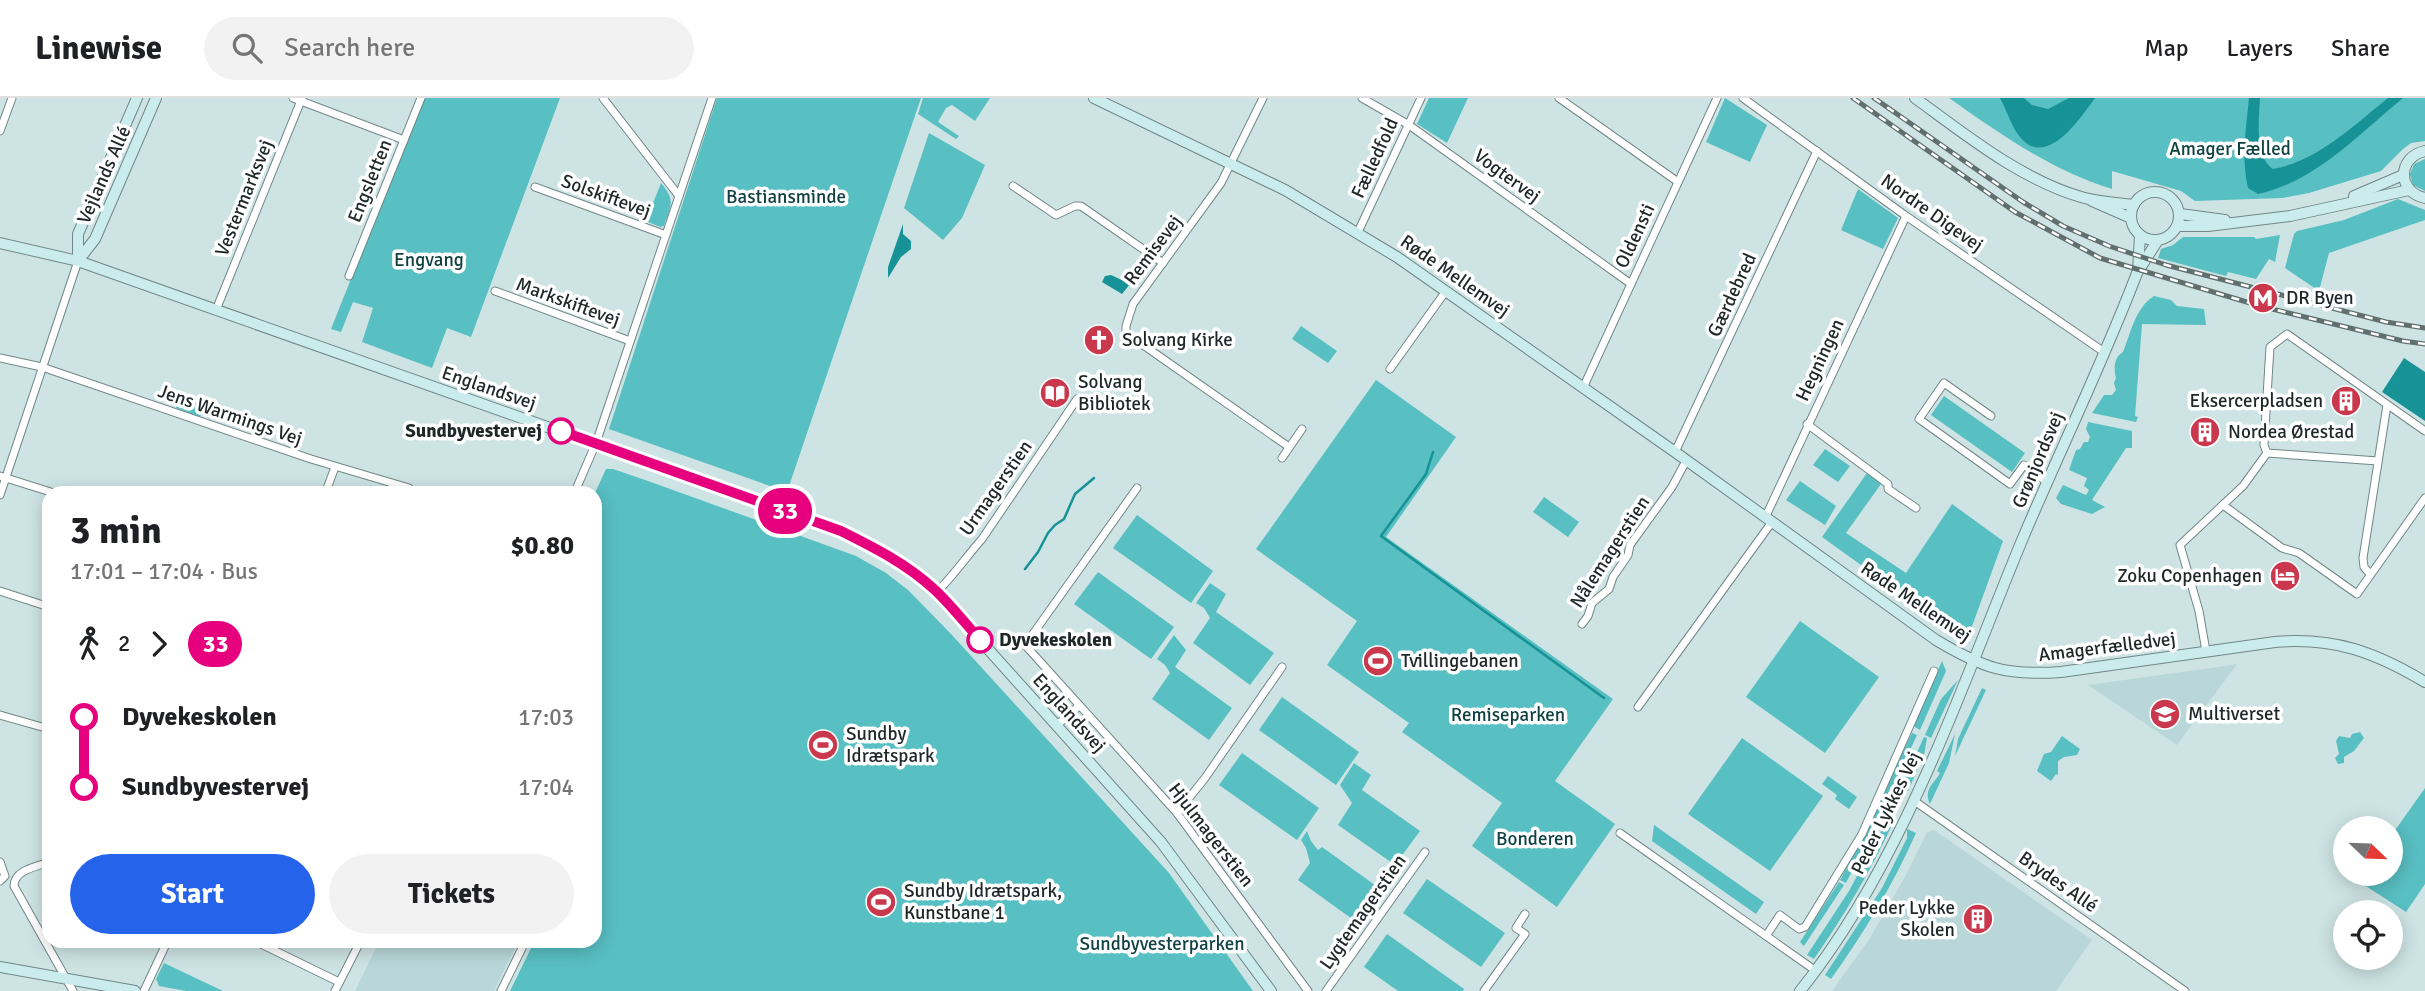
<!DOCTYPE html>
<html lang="en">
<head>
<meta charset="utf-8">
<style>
  body { margin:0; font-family:Signika,sans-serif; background:#f2f2f2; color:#202124; height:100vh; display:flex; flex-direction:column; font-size:26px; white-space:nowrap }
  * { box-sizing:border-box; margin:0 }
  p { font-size:23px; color:#757577 }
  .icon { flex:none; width:38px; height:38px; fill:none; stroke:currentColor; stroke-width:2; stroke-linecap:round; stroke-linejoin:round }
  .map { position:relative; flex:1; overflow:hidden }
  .drawer { position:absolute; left:42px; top:388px; width:560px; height:462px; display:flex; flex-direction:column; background:#fff; border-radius:21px; box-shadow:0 4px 18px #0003 }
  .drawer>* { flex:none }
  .badge { padding:0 14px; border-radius:23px; font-size:24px; line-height:46px }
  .needle { width:46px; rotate:113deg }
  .buttons { position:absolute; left:2333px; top:718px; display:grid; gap:14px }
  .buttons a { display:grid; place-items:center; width:70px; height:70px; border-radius:50%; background:#fff; box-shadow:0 4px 18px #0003; font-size:35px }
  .map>.badge { position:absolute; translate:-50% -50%; box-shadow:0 0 0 4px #fff }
  .legs { display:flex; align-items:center; gap:10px; height:77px; padding:0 28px; font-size:23px }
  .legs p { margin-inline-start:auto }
  .head { display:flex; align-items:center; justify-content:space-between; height:119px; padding:0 28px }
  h1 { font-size:38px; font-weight:800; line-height:52px }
  .action { display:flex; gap:14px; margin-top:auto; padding:14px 28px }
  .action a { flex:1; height:80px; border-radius:42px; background:#2563eb; color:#fff; font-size:28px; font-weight:800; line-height:80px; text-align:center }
  .action a+a { background:#f2f2f2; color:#202124 }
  ul { padding:0 28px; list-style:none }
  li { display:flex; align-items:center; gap:24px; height:70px; font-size:26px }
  li i { display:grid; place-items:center; width:10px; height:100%; margin:0 9px; background:currentColor }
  li i::after { content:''; width:18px; height:18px; margin:-9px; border:5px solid; border-radius:50%; background:#fff }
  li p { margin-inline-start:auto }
  li:first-child i { background:linear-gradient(#0000 50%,currentColor 0) }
  li:last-child i { background:linear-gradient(currentColor 50%,#0000 0) }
  header { display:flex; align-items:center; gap:42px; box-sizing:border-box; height:98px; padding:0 35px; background:#fff; border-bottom:2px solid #e0e0e0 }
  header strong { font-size:33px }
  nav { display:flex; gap:38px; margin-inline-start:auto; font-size:24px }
  .search { width:490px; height:63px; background:#f2f2f2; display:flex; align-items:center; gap:18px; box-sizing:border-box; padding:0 24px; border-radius:38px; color:#757577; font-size:26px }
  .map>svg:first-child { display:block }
  .built { fill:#b9d7d8 }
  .green { fill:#58bfc2 }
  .water { fill:#179397 }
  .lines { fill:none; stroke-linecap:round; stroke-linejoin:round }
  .stream { stroke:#179397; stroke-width:2.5 }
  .street-casing { stroke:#728686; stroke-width:9 }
  .secondary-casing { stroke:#728686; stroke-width:12 }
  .street { stroke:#fff; stroke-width:7 }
  .secondary { stroke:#cbecec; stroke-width:10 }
  .rail-casing { stroke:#626f6f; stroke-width:5 }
  .rail { stroke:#fff; stroke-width:2.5; stroke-dasharray:8; stroke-linecap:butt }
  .line-1-casing { stroke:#fff; stroke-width:16 }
  .line-1 { stroke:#e6007e; stroke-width:10 }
  .stop-1-dot { fill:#fff; stroke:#e6007e; stroke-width:3.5 }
  .labels { text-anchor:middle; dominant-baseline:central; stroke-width:7; stroke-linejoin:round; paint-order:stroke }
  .park-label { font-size:19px; fill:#104243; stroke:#fff }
  .street-label { font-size:19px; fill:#1f2727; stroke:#fff }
  .poi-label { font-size:19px; fill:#1f2727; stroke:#fff; text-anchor:start }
  .stop-label { font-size:19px; font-weight:bold; fill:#1f2727; stroke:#fff; text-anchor:end }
</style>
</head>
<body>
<header>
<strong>Linewise</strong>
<div class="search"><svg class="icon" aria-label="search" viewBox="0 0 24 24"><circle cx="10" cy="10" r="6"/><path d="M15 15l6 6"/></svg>Search here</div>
<nav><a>Map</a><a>Layers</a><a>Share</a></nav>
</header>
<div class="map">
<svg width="2425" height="893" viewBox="0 0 2425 893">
  <rect width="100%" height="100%" fill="#cee4e4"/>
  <g class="built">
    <polygon points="2237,566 2177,647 2088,587 2211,570"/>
    <polygon points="1934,732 2092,842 2056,893 1832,893 1870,840 1906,777 1927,734"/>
    <polygon points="379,844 518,844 494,893 355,893"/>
  </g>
  <g class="green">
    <polygon points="423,0 560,0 471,239 447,230 432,270 362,244 373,210 353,204 341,234 331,231"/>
    <polygon points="717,0 921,0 787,394 609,331"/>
    <polygon points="923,0 990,0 975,23 952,7 946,10 938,24 959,38 956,41 918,16"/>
    <polygon points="1429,0 1468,0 1447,45 1417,26"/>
    <polygon points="1725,0 1767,27 1750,64 1706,44"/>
    <path d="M1949,0h476v43l-14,2 -8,6 -22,22 -72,22 -27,5 -87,3 -14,-10 -69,-20v18c-61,-19 -112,-55 -163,-91z"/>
    <polygon points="929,35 985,67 962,120 943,142 904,110"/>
    <polygon points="2425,61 2425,93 2413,87 2410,76 2414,66"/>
    <path d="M661,85c15,18 10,22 3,43l-4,1 -14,-6z"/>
    <polygon points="1858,91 1898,120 1883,151 1841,132"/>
    <polygon points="2398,101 2425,112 2425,122 2329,155 2319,193 2285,170 2294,136 2297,133 2344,122"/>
    <polygon points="2280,137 2275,164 2269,161 2256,181 2228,174 2226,178 2158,160 2161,151 2173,147 2183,139 2254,139 2256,141"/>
    <path d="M2154,198l17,4 6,6 27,3 2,16 -64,-1 -7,92 3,1 -2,5 -44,-9 12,-18h8l4,-5 -2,-7 2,-5c-2,-9 -3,-20 7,-26 8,-19 12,-44 31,-56z"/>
    <polygon points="1301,228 1337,253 1328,265 1292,241"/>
    <polygon points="1376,282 1456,339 1386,439 1613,601 1555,683 1615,726 1557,809 1472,748 1502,705 1402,634 1409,625 1327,567 1357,523 1256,451"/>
    <polygon points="181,297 205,305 200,319 176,310"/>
    <polygon points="1944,298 2025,355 2012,374 1931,317"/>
    <polygon points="2088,324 2132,333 2132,350 2126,350 2092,402 2105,409 2092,416 2061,406 2056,400 2063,387 2086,397 2089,392 2084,388 2087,380 2069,372 2076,352 2080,351 2084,344 2088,344 2090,339 2086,331"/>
    <polygon points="1825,351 1850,368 1838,384 1813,367"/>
    <polygon points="606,371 613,371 648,383 856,458 886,475 908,492 951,536 1169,775 1253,893 510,893 534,844 595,844 595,395"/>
    <polygon points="1867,375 1881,386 1846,435 1906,475 1952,406 2003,443 1971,531 1957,536 1822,439"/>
    <polygon points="1800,383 1836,408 1825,427 1786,402"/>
    <polygon points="1544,399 1579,424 1568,439 1533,414"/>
    <polygon points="1137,417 1213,473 1191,505 1113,450"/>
    <polygon points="1098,474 1174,529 1151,561 1074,506"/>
    <polygon points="1210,485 1226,496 1216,514 1274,555 1250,587 1193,545 1210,520 1204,510 1196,505"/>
    <polygon points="1800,523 1879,579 1825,655 1746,599"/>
    <polygon points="1174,537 1186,552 1175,569 1232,610 1209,642 1152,601 1170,575 1165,567 1157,561"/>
    <polygon points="1942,563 1946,573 1920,632 1913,628"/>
    <polygon points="1958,582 1931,640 1925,637 1941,601"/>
    <polygon points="1982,590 1986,592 1955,658 1958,641"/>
    <polygon points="1282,599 1359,654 1336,687 1259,632"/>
    <polygon points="2360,634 2364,640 2354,653 2344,659 2344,665 2338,666 2335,660 2339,656 2336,643 2339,638 2350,640 2352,636"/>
    <polygon points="1912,635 1917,637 1876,727 1869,724"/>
    <path d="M1955,636l-6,29 -19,41c-7,-15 4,-20 10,-31l-3,-2z"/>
    <polygon points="2062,638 2080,651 2077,657 2064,659 2058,663 2058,677 2056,676 2051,683 2037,673 2044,656 2051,654"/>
    <polygon points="1924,639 1927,640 1924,657 1908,693 1901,689"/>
    <polygon points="1742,640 1823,698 1770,773 1688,716"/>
    <polygon points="1242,655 1319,710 1297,742 1219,687"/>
    <polygon points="1354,665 1371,677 1362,692 1420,733 1395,767 1338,727 1352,705 1340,687"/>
    <polygon points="1828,678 1857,699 1849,711 1835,701 1837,697 1822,686"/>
    <polygon points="2425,690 2425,786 2406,814 2358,783 2364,775 2390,775 2391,738"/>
    <path d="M1887,722l6,3c-23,49 -49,93 -79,136l-7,-4 42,-64z"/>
    <polygon points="1654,727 1764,804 1756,816 1652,743"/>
    <polygon points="1869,727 1874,730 1846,785 1840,782"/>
    <path d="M1907,731l9,4c-23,52 -52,100 -85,146l-6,-4 57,-87 25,-50z"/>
    <polygon points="1307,733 1311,743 1318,752 1322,749 1379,790 1355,823 1298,782 1310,765 1306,750 1301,742"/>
    <polygon points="1427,781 1505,835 1481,869 1403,815"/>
    <polygon points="1839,784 1844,787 1804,848 1800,844"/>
    <polygon points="1387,836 1464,891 1463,893 1398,893 1364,869"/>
    <polygon points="164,865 223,893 186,893 159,888 156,881"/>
  </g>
  <g class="water">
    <path d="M2000,0h24l8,7 16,4 21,-11h26c-16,22 -51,75 -78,35 -7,-11 -11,-24 -17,-35z"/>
    <path d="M2249,0h11c-1,20 -6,58 13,71 45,-8 81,-44 115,-71h15c-44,36 -88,84 -145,96l-10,-6c-7,-30 -2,-59 1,-90z"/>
    <polygon points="903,126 903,136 911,143 911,151 901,159 888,180 888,169"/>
    <polygon points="1137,173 1139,175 1122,196 1102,184 1105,178 1111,177 1126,184"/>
    <polygon points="2404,260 2425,274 2425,323 2382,294"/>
  </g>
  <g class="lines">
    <g class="stream">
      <polyline points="1433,354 1426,376 1381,438 1604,600"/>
      <polyline points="1025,471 1038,454 1048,435 1055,427 1064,421 1075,396 1094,380"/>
    </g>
    <g class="street-casing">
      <g id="street">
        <polyline points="293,0 404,42"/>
        <polyline points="603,0 679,98"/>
        <polyline points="1263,0 1221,85 1133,206 1126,228 1126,235 1289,349"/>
        <polyline points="1362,0 1409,27 1631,186"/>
        <polyline points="1559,0 1678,84"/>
        <polyline points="1743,0 1906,118 2104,254"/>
        <polyline points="0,33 12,0"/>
        <polyline points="1013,88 1056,117 1075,108 1081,108 1163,165"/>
        <polyline points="535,89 666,137"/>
        <polyline points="1358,134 1421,0"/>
        <polyline points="349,178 421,0"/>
        <polyline points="495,193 630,243"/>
        <polyline points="216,212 302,0"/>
        <polyline points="0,260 42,269 311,361 409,390"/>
        <polyline points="1390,271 1446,193"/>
        <polyline points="1583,290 1717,0"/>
        <polyline points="1991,318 1944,285 1919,321 2010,386 2024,367 2047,384"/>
        <polyline points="1807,326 1888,386 1888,391 1916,410"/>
        <polyline points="1675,354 1817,53"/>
        <polyline points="2267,355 2378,363"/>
        <polyline points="1282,360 1302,331"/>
        <polyline points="0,378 57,396"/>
        <polyline points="1137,390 1025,547 1177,715 1308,893"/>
        <polyline points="325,396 335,369"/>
        <polyline points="574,396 596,345 712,0"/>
        <polyline points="0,397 78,163"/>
        <polyline points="2223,407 2282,450 2299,455 2357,496 2425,400"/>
        <polyline points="1765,420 1906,118"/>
        <polyline points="2370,476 2364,469 2363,460 2387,307"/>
        <polyline points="0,493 49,509"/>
        <path d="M937,494c17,-17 29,-35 45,-53l95,-140"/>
        <polyline points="1582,526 1588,518 1592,505 1609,491 1613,479 1628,457 1630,447 1672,389 1686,363"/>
        <polyline points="2206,553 2199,513 2180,447 2243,388 2267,355 2264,347 2270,249 2287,236 2425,333"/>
        <polyline points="1638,609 1772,424"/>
        <polyline points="0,617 49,631"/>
        <polyline points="1057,627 1079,608"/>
        <polyline points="1913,702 2185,893"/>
        <polyline points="1177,715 1205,680 1282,569"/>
        <polyline points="1620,735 1816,873"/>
        <polyline points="0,764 5,778 0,783"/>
        <path d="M49,764c-13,5 -35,8 -35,24l59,105"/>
        <polyline points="1766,838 1780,817 1799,831 1805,829 1862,736 1934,573"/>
        <polyline points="257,844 339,884"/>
        <polyline points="144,893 167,844"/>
        <polyline points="335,893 360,844"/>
        <polyline points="501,893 525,844"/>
        <polyline points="1326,893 1425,754"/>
        <polyline points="1484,893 1525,836 1516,830 1525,816"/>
      </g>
    </g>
    <g class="secondary-casing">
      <g id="secondary">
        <path d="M1094,0l191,92 112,67 278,195 261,188c47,28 69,36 125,32l214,-30c59,-5 100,10 150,40"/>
        <path d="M1915,0c51,37 105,81 166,99 17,5 36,6 53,8"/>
        <path d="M2425,53c-28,6 -28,41 0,47"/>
        <circle cx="2155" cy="118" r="24"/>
        <polyline points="2354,98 2403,77"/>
        <polyline points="2092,103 2131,120"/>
        <polyline points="2180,116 2225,122"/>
        <polyline points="2178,128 2208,128 2290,118 2409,92"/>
        <path d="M0,145l78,18 763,270c37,18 65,34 96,61l224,250 110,149"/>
        <polyline points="78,163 95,141 156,0"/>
        <polyline points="78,163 78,136 137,0"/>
        <polyline points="2138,173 2140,137"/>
        <polyline points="0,869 135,893"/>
        <path d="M1800,893c101,-125 159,-298 220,-446 38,-91 82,-180 117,-272l21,-33"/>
      </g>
    </g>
    <use href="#street" class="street"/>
    <use href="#secondary" class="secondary"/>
    <g class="rail-casing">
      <g id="rail">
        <polyline points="1853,0 2015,114 2100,160 2260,208 2403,243 2425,246"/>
        <polyline points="1874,0 2023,104 2063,128 2109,148 2166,167 2386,224 2425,230"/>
      </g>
    </g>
    <use href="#rail" class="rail"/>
  </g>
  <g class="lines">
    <g class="line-1-casing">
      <path id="line-1" d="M561,333l280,100c34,17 66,33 94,59 16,15 30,33 45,50"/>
    </g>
    <use href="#line-1" class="line-1"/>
  </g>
  <defs>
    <g id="metro-disc" transform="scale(1.575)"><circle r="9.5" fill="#c9384c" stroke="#fff"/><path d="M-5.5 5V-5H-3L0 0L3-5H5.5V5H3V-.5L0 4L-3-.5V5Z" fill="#fff"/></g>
    <g id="church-disc" transform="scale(1.575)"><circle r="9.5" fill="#c9384c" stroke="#fff"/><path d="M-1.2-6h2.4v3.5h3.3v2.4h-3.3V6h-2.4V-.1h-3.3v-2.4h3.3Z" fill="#fff"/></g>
    <g id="library-disc" transform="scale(1.575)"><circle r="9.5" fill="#c9384c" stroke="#fff"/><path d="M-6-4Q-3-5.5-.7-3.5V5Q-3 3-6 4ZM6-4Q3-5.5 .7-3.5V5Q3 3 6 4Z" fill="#fff"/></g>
    <g id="building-disc" transform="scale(1.575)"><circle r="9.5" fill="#c9384c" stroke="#fff"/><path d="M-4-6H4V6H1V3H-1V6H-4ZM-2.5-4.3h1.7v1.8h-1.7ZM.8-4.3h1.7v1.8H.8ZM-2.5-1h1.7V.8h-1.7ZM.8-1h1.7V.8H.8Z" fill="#fff"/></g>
    <g id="hotel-disc" transform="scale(1.575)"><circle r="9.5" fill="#c9384c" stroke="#fff"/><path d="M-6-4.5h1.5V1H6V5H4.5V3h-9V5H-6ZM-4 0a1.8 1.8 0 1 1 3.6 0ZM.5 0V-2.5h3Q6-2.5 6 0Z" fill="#fff"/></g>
    <g id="stadium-disc" transform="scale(1.575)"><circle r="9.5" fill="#c9384c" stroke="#fff"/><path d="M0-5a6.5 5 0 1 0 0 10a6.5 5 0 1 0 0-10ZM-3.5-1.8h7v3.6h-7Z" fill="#fff"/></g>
    <g id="school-disc" transform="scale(1.575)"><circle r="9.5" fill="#c9384c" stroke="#fff"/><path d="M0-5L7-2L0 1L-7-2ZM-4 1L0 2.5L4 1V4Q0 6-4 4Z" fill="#fff"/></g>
  </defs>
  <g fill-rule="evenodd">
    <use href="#metro-disc" x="2263" y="200"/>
    <use href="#church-disc" x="1099" y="242"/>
    <use href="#library-disc" x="1055" y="295"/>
    <use href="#building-disc" x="2346" y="303"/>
    <use href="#building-disc" x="2205" y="334"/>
    <use href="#hotel-disc" x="2285" y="478"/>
    <use href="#stadium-disc" x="1378" y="563"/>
    <use href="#school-disc" x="2165" y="616"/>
    <use href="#stadium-disc" x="823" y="647"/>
    <use href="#stadium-disc" x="881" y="804"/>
    <use href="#building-disc" x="1978" y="821"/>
  </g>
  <g class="stop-1-dot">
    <circle cx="561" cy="333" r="12"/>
    <circle cx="980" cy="542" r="12"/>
  </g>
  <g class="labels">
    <g class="park-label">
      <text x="2230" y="51">Amager Fælled</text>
      <text x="786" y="99">Bastiansminde</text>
      <text x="429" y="162">Engvang</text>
      <text x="1508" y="617">Remiseparken</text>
      <text x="1535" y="741">Bonderen</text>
      <text x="1162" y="846">Sundbyvesterparken</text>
    </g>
    <g class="street-label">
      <text transform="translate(1375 60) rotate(-65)">Fælledfold</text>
      <text transform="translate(104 77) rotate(-66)">Vejlands Allé</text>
      <text transform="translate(1507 78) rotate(36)">Vogtervej</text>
      <text transform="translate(370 83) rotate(-68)">Engsletten</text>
      <text transform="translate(606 98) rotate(20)">Solskiftevej</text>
      <text transform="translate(244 100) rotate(-68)">Vestermarksvej</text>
      <text transform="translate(1932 115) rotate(35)">Nordre Digevej</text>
      <text transform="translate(1635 138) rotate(-65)">Oldensti</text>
      <text transform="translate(1153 152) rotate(-53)">Remisevej</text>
      <text transform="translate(1455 178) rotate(35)">Røde Mellemvej</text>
      <text transform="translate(1732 197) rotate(-65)">Gærdebred</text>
      <text transform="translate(568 204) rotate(20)">Markskiftevej</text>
      <text transform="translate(1820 262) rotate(-65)">Hegningen</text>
      <text transform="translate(489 290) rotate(19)">Englandsvej</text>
      <text transform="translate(230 317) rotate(19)">Jens Warmings Vej</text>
      <text transform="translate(2038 362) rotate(-67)">Grønjordsvej</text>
      <text transform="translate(996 390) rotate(-55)">Urmagerstien</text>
      <text transform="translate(1610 454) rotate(-57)">Nålemagerstien</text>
      <text transform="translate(1916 504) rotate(34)">Røde Mellemvej</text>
      <text transform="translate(2107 549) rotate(-7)">Amagerfælledvej</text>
      <text transform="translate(1069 615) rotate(48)">Englandsvej</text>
      <text transform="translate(1886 715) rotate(-64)">Peder Lykkes Vej</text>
      <text transform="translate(1211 737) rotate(52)">Hjulmagerstien</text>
      <text transform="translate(2058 784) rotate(35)">Brydes Allé</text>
      <text transform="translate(1363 814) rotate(-55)">Lygtemagerstien</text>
    </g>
    <g class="poi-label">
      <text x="2286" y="200">DR Byen</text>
      <text x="1122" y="242">Solvang Kirke</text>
      <text x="1078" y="284">Solvang<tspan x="1078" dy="22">Bibliotek</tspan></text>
      <text x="2323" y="303" text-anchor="end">Eksercerpladsen</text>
      <text x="2228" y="334">Nordea Ørestad</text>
      <text x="2262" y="478" text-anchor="end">Zoku Copenhagen</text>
      <text x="1401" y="563">Tvillingebanen</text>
      <text x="2188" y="616">Multiverset</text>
      <text x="846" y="636">Sundby<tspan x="846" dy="22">Idrætspark</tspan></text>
      <text x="904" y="793">Sundby Idrætspark,<tspan x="904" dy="22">Kunstbane 1</tspan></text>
      <text x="1955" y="810" text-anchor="end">Peder Lykke<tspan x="1955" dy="22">Skolen</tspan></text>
    </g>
    <g class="stop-label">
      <text x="542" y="333">Sundbyvestervej</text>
      <text x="999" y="542" text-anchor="start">Dyvekeskolen</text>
    </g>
  </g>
</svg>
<div class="buttons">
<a><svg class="needle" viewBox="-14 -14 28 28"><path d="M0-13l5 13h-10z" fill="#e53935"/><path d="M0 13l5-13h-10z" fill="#757577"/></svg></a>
<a><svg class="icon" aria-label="locate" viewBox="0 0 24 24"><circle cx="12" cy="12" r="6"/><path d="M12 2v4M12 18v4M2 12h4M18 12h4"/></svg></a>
</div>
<b class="badge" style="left:785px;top:413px;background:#e6007e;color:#fff">33</b>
<section class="drawer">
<div class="head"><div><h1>3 min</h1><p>17:01 – 17:04 · Bus</p></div><b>$0.80</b></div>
<div class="legs"><svg class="icon" aria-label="walk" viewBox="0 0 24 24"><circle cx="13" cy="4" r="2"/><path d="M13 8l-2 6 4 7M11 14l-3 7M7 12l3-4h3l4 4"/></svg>2<svg class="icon" aria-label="forward" viewBox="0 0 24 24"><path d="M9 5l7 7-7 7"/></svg><b class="badge" style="background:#e6007e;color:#fff">33</b></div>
<ul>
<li><i style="color:#e6007e"></i><b>Dyvekeskolen</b><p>17:03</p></li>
<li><i style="color:#e6007e"></i><b>Sundbyvestervej</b><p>17:04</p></li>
</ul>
<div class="action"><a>Start</a><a>Tickets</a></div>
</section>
</div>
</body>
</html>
